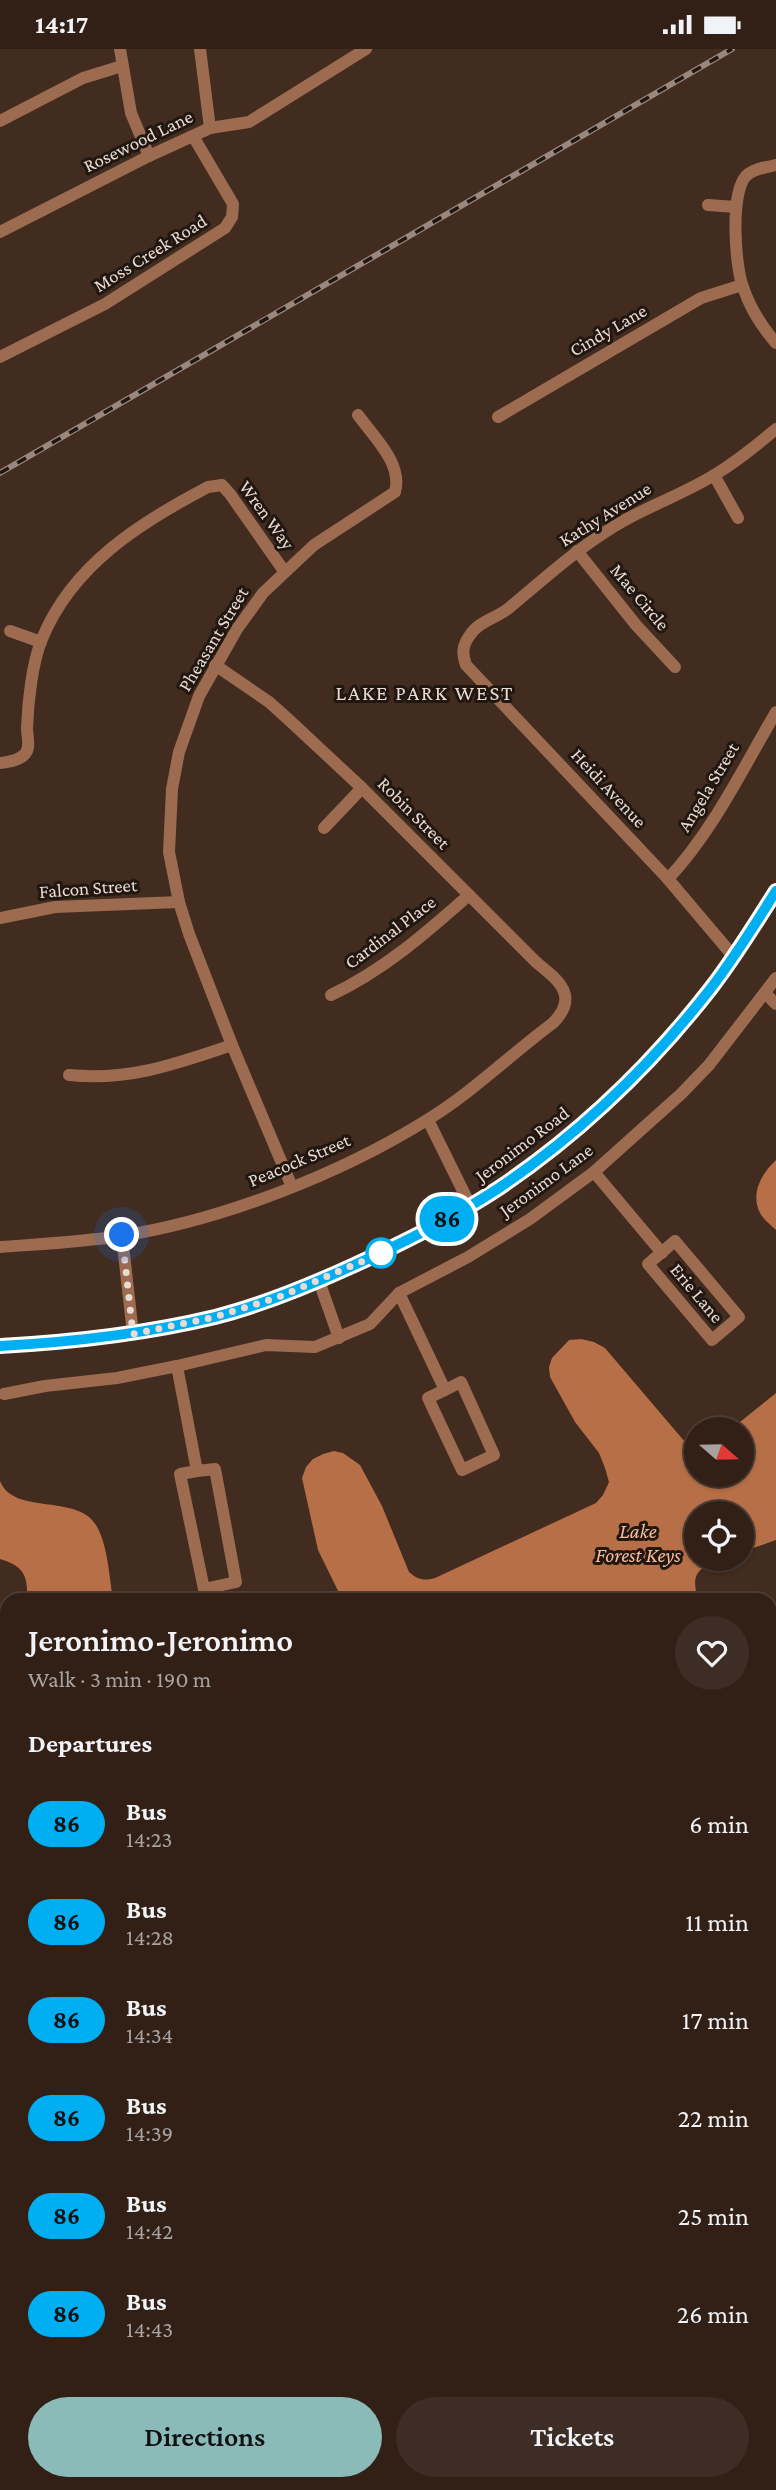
<!DOCTYPE html>
<html lang="en">
<head>
<meta charset="utf-8">
<style>
  body { margin:0; font-family:"Crimson Pro",serif; background:#3d2d24; color:#f1f3f6; height:100vh; display:flex; flex-direction:column; font-size:26px; white-space:nowrap }
  * { box-sizing:border-box; margin:0 }
  p { font-size:23px; color:#a8a3a1 }
  .icon { flex:none; width:38px; height:38px; fill:none; stroke:currentColor; stroke-width:2; stroke-linecap:round; stroke-linejoin:round }
  .map { position:relative; flex:1; overflow:hidden }
  .details { position:absolute; left:0px; top:1544px; width:777px; height:898px; display:flex; flex-direction:column; background:#322017; border-radius:21px 21px 0 0; box-shadow:0 2px 5px #0004,0 0 0 2px #4d3e36 }
  .details>* { flex:none }
  .badge { padding:0 14px; border-radius:23px; font-size:24px; line-height:46px }
  .needle { width:46px; rotate:110deg }
  .fabs { position:absolute; left:684px; top:1368px; display:grid; gap:14px }
  .fabs a { display:grid; place-items:center; width:70px; height:70px; border-radius:50%; background:#322017; box-shadow:0 2px 5px #0004,0 0 0 2px #4d3e36; font-size:35px }
  .you { position:absolute; width:35px; height:35px; margin:-18px; border:5px solid #fff; border-radius:50%; background:#1a73e8; box-shadow:0 0 0 10px #1a73e833 }
  .map>.badge { position:absolute; translate:-50% -50%; box-shadow:0 0 0 4px #fff }
  h2 { padding:0 28px; font-size:26px; line-height:63px }
  .round { display:grid; place-items:center; flex:none; width:74px; height:74px; border-radius:37px; background:#3d2d24 }
  .headline { display:flex; align-items:center; justify-content:space-between; height:119px; padding:0 28px }
  h1 { font-size:33px; font-weight:600; line-height:52px }
  .button { display:flex; gap:14px; margin-top:auto; padding:14px 28px }
  .button a { flex:1; height:80px; border-radius:42px; background:#8bbbb9; color:#111; font-size:28px; font-weight:600; line-height:80px; text-align:center }
  .button a+a { background:#3d2d24; color:#f1f3f6 }
  ul { padding:0; list-style:none }
  li { display:flex; align-items:center; gap:21px; height:98px; padding:0 28px }
  li div { flex:1 }
  li b { display:block; font-size:26px }
  li em { font-style:normal }
  li .badge { min-width:77px; font-weight:700; text-align:center }
  .status { display:flex; justify-content:space-between; align-items:center; height:49px; padding:0 35px; background:#322017; direction:ltr }
  .status svg { height:19px; fill:currentColor }
  .map>svg:first-child { display:block }
  .green { fill:#6c3717 }
  .water { fill:#b66f46 }
  .lines { fill:none; stroke-linecap:round; stroke-linejoin:round }
  .minor { stroke:#9d6b50; stroke-width:12 }
  .secondary { stroke:#d98a5e; stroke-width:14 }
  .rail-casing { stroke:#9a877d; stroke-width:6 }
  .rail { stroke:#211711; stroke-width:3.5; stroke-dasharray:10; stroke-linecap:butt }
  .line-casing { stroke:#fff; stroke-width:16 }
  .line { stroke:#00aff2; stroke-width:10 }
  .walk { stroke:#e9dad2; stroke-width:7; stroke-dasharray:0 12.6 }
  .stop-dot { fill:#fff; stroke:#00aff2; stroke-width:3.5 }
  .labels { text-anchor:middle; dominant-baseline:central; stroke-width:6; stroke-linejoin:round; paint-order:stroke }
  .street-label { font-size:19px; fill:#e9dad2; stroke:#211711 }
  .neighbourhood-label { font-size:21px; letter-spacing:2px; fill:#e9dad2; stroke:#211711 }
  .water-label { font-size:21px; font-style:italic; fill:#f7bb9b; stroke:#211711 }
</style>
</head>
<body>
<div class="status"><b>14:17</b><svg viewBox="0 0 49 12"><path d="M0 12V9h3v3zM5 12V6h3v6zM10 12V3h3v9zM15 12V0h3v12zM26 1h20v11H26zM47 4h2v5h-2z"/></svg></div>
<div class="map">
<svg width="776" height="2441" viewBox="0 0 776 2441">
  <rect width="100%" height="100%" fill="#422b1f"/>
  <g class="green">
    <polygon points="0,1702 7,1702 7,1924 0,1940"/>
    <polygon points="0,1963 7,1981 7,2192 0,2187"/>
  </g>
  <g class="water">
    <path d="M776,1111v70c-5,-5 -13,-11 -16,-17 -10,-20 2,-40 16,-53z"/>
    <path d="M581,1290l13,3 11,6 80,94 11,5v28h46v-45h-12l46,-37v147l-34,12v-38h-46v45h27c-24,8 -33,14 -25,40h-356l-24,-49 -16,-72 4,-11 7,-8 10,-5 11,-3 9,2 17,12 22,41 27,66c9,8 15,9 26,6l161,-75 7,-8 6,-13 -4,-14 -6,-15 -24,-31 -25,-45 -1,-10 3,-9 17,-18z"/>
    <path d="M0,1432c14,35 76,12 96,44 12,20 13,51 17,74h-86c1,-23 -3,-33 -27,-40z"/>
  </g>
  <g class="lines">
    <g class="minor">
      <polyline points="120,0 131,64 149,107"/>
      <polyline points="200,0 210,79"/>
      <polyline points="0,72 83,29 122,17"/>
      <path d="M776,116c-10,2 -23,4 -30,11 -16,17 -11,90 -3,111 7,21 19,40 33,56"/>
      <polyline points="708,156 736,158"/>
      <polyline points="0,183 149,107 210,79 249,73 366,0"/>
      <polyline points="0,308 105,255 225,179 232,168 233,155 193,87"/>
      <polyline points="498,368 701,249 742,236"/>
      <polyline points="714,426 738,469"/>
      <polyline points="577,502 636,576 675,618"/>
      <polyline points="10,582 41,593"/>
      <path d="M0,714c8,-1 19,-2 25,-9 6,-7 2,-17 2,-26 1,-26 5,-65 15,-89 30,-74 99,-117 166,-152l14,-2 8,9 54,77"/>
      <polyline points="324,779 362,739"/>
      <path d="M668,830c45,-48 75,-111 108,-167"/>
      <polyline points="0,869 55,858 179,853"/>
      <path d="M734,908l-66,-78 -202,-214c-4,-12 -4,-19 4,-30 9,-14 27,-17 39,-27 37,-31 73,-64 116,-88 29,-16 62,-28 91,-46 21,-13 41,-29 60,-45"/>
      <polyline points="765,944 776,955"/>
      <path d="M331,946c53,-25 95,-62 138,-100"/>
      <path d="M69,1026c60,6 107,-11 163,-30"/>
      <polyline points="428,1071 470,1156"/>
      <polyline points="594,1123 662,1204"/>
      <path d="M292,1138l-60,-142 -43,-111 -10,-32 -10,-50 3,-63 7,-37 20,-56 38,-67 26,-36 51,-48 81,-53c8,-28 -21,-55 -37,-77"/>
      <polyline points="122,1187 133,1285"/>
      <polygon points="675,1192 739,1268 712,1291 648,1215"/>
      <path d="M0,1198c41,-3 81,-5 121,-11 102,-16 219,-62 306,-116 46,-28 84,-66 126,-97 27,-27 5,-43 -17,-61l-174,-174 -74,-69 -19,-17 -54,-37"/>
      <polyline points="319,1232 339,1289"/>
      <polyline points="399,1244 445,1341 461,1333 494,1406 462,1421 428,1349 445,1341"/>
      <polyline points="177,1317 197,1422 215,1420 236,1533 204,1540 180,1425 197,1422"/>
      <polyline points="4,1345 45,1337 117,1329 177,1317 266,1296 315,1298 370,1275 399,1244 468,1208 530,1170 594,1123 681,1045 709,1016 776,929"/>
      <polyline points="773,1852 776,1865"/>
      <polyline points="770,2152 776,2150"/>
      <polyline points="770,2386 776,2386"/>
      <polyline points="59,2434 60,2441"/>
      <polyline points="449,2434 457,2441"/>
    </g>
    <g class="secondary">
      <path d="M0,1297c73,-4 144,-12 215,-29 47,-12 91,-30 135,-50 51,-23 103,-48 149,-79 80,-54 153,-124 212,-200 24,-31 44,-64 65,-97"/>
      <polyline points="770,1913 776,1911"/>
      <polyline points="0,2340 7,2339"/>
    </g>
    <g class="rail-casing">
      <polyline id="rail" points="0,424 732,0"/>
    </g>
    <use href="#rail" class="rail"/>
  </g>
  <g class="lines">
    <g class="line-casing">
      <path id="line" d="M0,1297c73,-4 144,-12 215,-29 47,-12 91,-30 135,-50 51,-23 102,-48 149,-79 80,-54 153,-124 212,-200 24,-31 44,-64 65,-97"/>
    </g>
    <use href="#line" class="line"/>
    <polyline class="walk" points="122,1186 133,1285 215,1268 279,1248 384,1203 381,1204"/>
  </g>
  <circle class="stop-dot" cx="381" cy="1204" r="14"/>
  <g class="labels">
    <g class="street-label">
      <text transform="translate(138 92) rotate(-26)">Rosewood Lane</text>
      <text transform="translate(150 204) rotate(-32)">Moss Creek Road</text>
      <text transform="translate(608 281) rotate(-30)">Cindy Lane</text>
      <text transform="translate(605 465) rotate(-32)">Kathy Avenue</text>
      <text transform="translate(267 466) rotate(54)">Wren Way</text>
      <text transform="translate(640 548) rotate(50)">Mae Circle</text>
      <text transform="translate(213 590) rotate(-59)">Pheasant Street</text>
      <text transform="translate(708 738) rotate(-59)">Angela Street</text>
      <text transform="translate(609 739) rotate(47)">Heidi Avenue</text>
      <text transform="translate(414 764) rotate(45)">Robin Street</text>
      <text transform="translate(88 839) rotate(-4)">Falcon Street</text>
      <text transform="translate(390 883) rotate(-37)">Cardinal Place</text>
      <text transform="translate(522 1095) rotate(-37)">Jeronimo Road</text>
      <text transform="translate(299 1111) rotate(-23)">Peacock Street</text>
      <text transform="translate(546 1131) rotate(-36)">Jeronimo Lane</text>
      <text transform="translate(697 1244) rotate(50)">Erie Lane</text>
    </g>
    <g class="neighbourhood-label">
      <text x="425" y="644">LAKE PARK WEST</text>
    </g>
    <g class="water-label">
      <text x="638" y="1482">Lake<tspan x="638" dy="24">Forest Keys</tspan></text>
    </g>
  </g>
</svg>
<div class="fabs">
<a><svg class="needle" viewBox="-14 -14 28 28"><path d="M0-13l5 13h-10z" fill="#e53935"/><path d="M0 13l5-13h-10z" fill="#a8a3a1"/></svg></a>
<a><svg class="icon" aria-label="locate" viewBox="0 0 24 24"><circle cx="12" cy="12" r="6"/><path d="M12 2v4M12 18v4M2 12h4M18 12h4"/></svg></a>
</div>
<div class="you" style="left:122px;top:1186px"></div>
<b class="badge" style="left:447px;top:1170px;background:#00aff2;color:#111">86</b>
<section class="details">
<div class="headline"><div><h1>Jeronimo-Jeronimo</h1><p>Walk · 3 min · 190 m</p></div><a class="round"><svg class="icon" aria-label="heart" viewBox="0 0 24 24"><path d="M12 20l-8-8c-3-5 5-10 8-4 3-6 11-1 8 4z"/></svg></a></div>
<h2>Departures</h2>
<ul>
<li><span class="badge" style="background:#00aff2;color:#111">86</span><div><b>Bus</b><p>14:23</p></div><em>6 min</em></li>
<li><span class="badge" style="background:#00aff2;color:#111">86</span><div><b>Bus</b><p>14:28</p></div><em>11 min</em></li>
<li><span class="badge" style="background:#00aff2;color:#111">86</span><div><b>Bus</b><p>14:34</p></div><em>17 min</em></li>
<li><span class="badge" style="background:#00aff2;color:#111">86</span><div><b>Bus</b><p>14:39</p></div><em>22 min</em></li>
<li><span class="badge" style="background:#00aff2;color:#111">86</span><div><b>Bus</b><p>14:42</p></div><em>25 min</em></li>
<li><span class="badge" style="background:#00aff2;color:#111">86</span><div><b>Bus</b><p>14:43</p></div><em>26 min</em></li>
</ul>
<div class="button"><a>Directions</a><a>Tickets</a></div>
</section>
</div>
</body>
</html>
